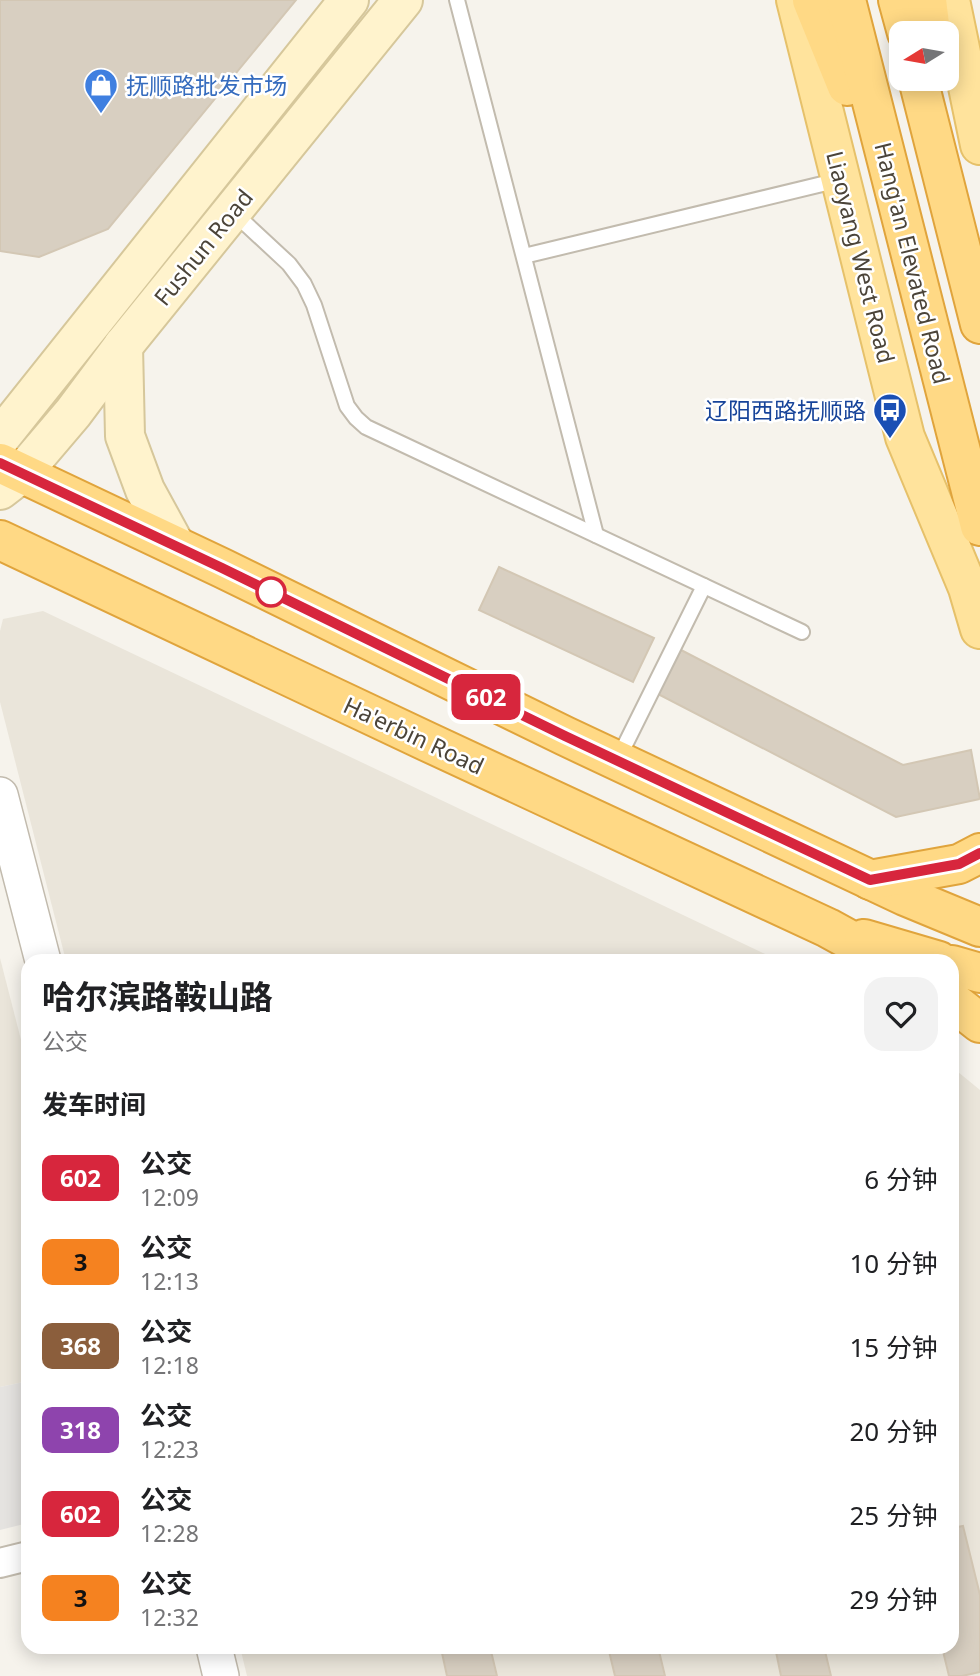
<!DOCTYPE html>
<html lang="zh">
<head>
<meta charset="utf-8">
<style>
  body { margin:0; font-family:"Noto Sans","Noto Sans SC",sans-serif; background:#f2f2f2; color:#202124; height:100vh; display:flex; flex-direction:column; font-size:26px; white-space:nowrap }
  * { box-sizing:border-box; margin:0 }
  p { font-size:23px; color:#757577 }
  .icon { flex:none; width:38px; height:38px; fill:none; stroke:currentColor; stroke-width:2; stroke-linecap:round; stroke-linejoin:round }
  .map { position:relative; flex:1; overflow:hidden }
  .panel { position:absolute; left:21px; top:954px; width:938px; height:700px; display:flex; flex-direction:column; background:#fff; border-radius:21px; box-shadow:0 4px 18px #0003 }
  .panel>* { flex:none }
  .badge { padding:0 14px; border-radius:10px; font-size:24px; line-height:46px }
  .needle { width:46px; rotate:259deg }
  .controls { position:absolute; left:889px; top:21px; display:grid; gap:14px }
  .controls a { display:grid; place-items:center; width:70px; height:70px; border-radius:14px; background:#fff; box-shadow:0 4px 18px #0003; font-size:35px }
  .map>.badge { position:absolute; translate:-50% -50%; box-shadow:0 0 0 4px #fff }
  h2 { padding:0 21px; font-size:26px; line-height:63px }
  .round { display:grid; place-items:center; flex:none; width:74px; height:74px; border-radius:21px; background:#f2f2f2 }
  .overview { display:flex; align-items:center; justify-content:space-between; height:119px; padding:0 21px }
  h1 { font-size:33px; font-weight:700; line-height:52px }
  ul { padding:0; list-style:none }
  li { display:flex; align-items:center; gap:21px; height:84px; padding:0 21px }
  li div { flex:1 }
  li b { display:block; font-size:26px }
  li em { font-style:normal }
  li .badge { min-width:77px; font-weight:700; text-align:center }
  .map>svg:first-child { display:block }
  .residential { fill:#eae5da }
  .parking { fill:#e5e3e0 }
  .building { fill:#d8cfc1; stroke:#d3c7b4; stroke-width:2 }
  .lines { fill:none; stroke-linecap:round; stroke-linejoin:round }
  .service-casing { stroke:#c2bbae; stroke-width:18 }
  .minor-casing { stroke:#c2bbae; stroke-width:32 }
  .tertiary-casing { stroke:#c2bbae; stroke-width:38 }
  .secondary-casing { stroke:#d6c79b; stroke-width:42 }
  .primary-casing { stroke:#e6c16a; stroke-width:42 }
  .trunk-casing { stroke:#e0a43c; stroke-width:42 }
  .service { stroke:#fff; stroke-width:14 }
  .minor { stroke:#fff; stroke-width:28 }
  .tertiary { stroke:#fff; stroke-width:35 }
  .secondary { stroke:#fff3cd; stroke-width:38 }
  .primary { stroke:#ffe39c; stroke-width:38 }
  .trunk { stroke:#ffd985; stroke-width:38 }
  .line-casing { stroke:#fff; stroke-width:16 }
  .line { stroke:#d7263d; stroke-width:10 }
  .stop-dot { fill:#fff; stroke:#d7263d; stroke-width:3.5 }
  .labels { text-anchor:middle; dominant-baseline:central; stroke-width:5; stroke-linejoin:round; paint-order:stroke }
  .shop-label { font-size:23px; fill:#366cbe; stroke:#fff; text-anchor:start }
  .street-label { font-size:23px; fill:#4b4439; stroke:#fff }
  .transit-label { font-size:23px; fill:#164399; stroke:#fff; text-anchor:end }
</style>
</head>
<body>
<div class="map">
<svg width="980" height="1676" viewBox="0 0 980 1676">
  <rect width="100%" height="100%" fill="#f6f3ec"/>
  <g class="residential">
    <polygon points="43,611 780,961 66,961 0,702 0,631 3,619"/>
    <polygon points="0,958 28,1067 28,1381 0,1387"/>
    <polygon points="952,1067 980,1090 980,1676 247,1676 240,1647 952,1647"/>
  </g>
  <polygon class="parking" points="28,1381 28,1523 0,1530 0,1387"/>
  <g class="building">
    <polygon points="0,0 296,0 108,229 39,257 0,251"/>
    <polygon points="499,567 654,638 633,682 479,610"/>
    <polygon points="681,650 903,765 971,750 980,799 896,817 658,694"/>
    <polygon points="963,1526 980,1595 980,1672 962,1676 949,1676 942,1647 952,1647 952,1528"/>
    <polygon points="468,1647 490,1647 497,1676 447,1676 442,1653"/>
    <polygon points="608,1647 658,1647 665,1676 615,1676"/>
    <polygon points="775,1647 824,1647 831,1676 781,1676"/>
  </g>
  <g class="lines">
    <g class="service-casing">
      <g id="service">
        <polyline points="457,0 596,535"/>
        <polyline points="233,212 289,264 304,284 314,305 347,406 356,418 366,427 802,632"/>
        <polyline points="524,256 839,180"/>
        <polyline points="618,759 704,586"/>
      </g>
    </g>
    <g class="minor-casing">
      <polyline id="minor" points="0,1563 28,1556"/>
    </g>
    <g class="tertiary-casing">
      <g id="tertiary">
        <polyline points="0,795 43,961"/>
        <polyline points="214,1647 221,1676"/>
      </g>
    </g>
    <g class="secondary-casing">
      <g id="secondary">
        <polyline points="123,346 125,436 145,490 175,545"/>
        <polyline points="0,438 349,0"/>
        <polyline points="0,490 22,473 73,413 123,346 403,0"/>
      </g>
    </g>
    <g class="primary-casing">
      <g id="primary">
        <polyline points="796,0 905,437 968,588 980,629"/>
        <polyline points="950,0 980,145"/>
      </g>
    </g>
    <g class="trunk-casing">
      <g id="trunk">
        <polyline points="812,0 847,86"/>
        <polyline points="846,0 980,526"/>
        <polyline points="898,0 907,33"/>
        <polyline points="927,0 931,33"/>
        <polyline points="918,79 980,324"/>
        <polyline points="0,463 222,568 565,736 905,896 980,927"/>
        <polyline points="0,540 428,742 828,928 888,961"/>
        <polyline points="870,880 959,864 980,853"/>
        <polyline points="864,939 939,961"/>
        <polyline points="952,965 980,973"/>
        <polyline points="952,1001 980,1023"/>
      </g>
    </g>
    <use href="#service" class="service"/>
    <use href="#minor" class="minor"/>
    <use href="#tertiary" class="tertiary"/>
    <use href="#secondary" class="secondary"/>
    <use href="#primary" class="primary"/>
    <use href="#trunk" class="trunk"/>
  </g>
  <g class="lines">
    <g class="line-casing">
      <polyline id="line" points="0,463 222,568 565,736 870,880 959,864 980,853"/>
    </g>
    <use href="#line" class="line"/>
  </g>
  <defs>
    <g id="shop-pin" transform="scale(1.75)"><path d="M0 17L-7.5 6A9.5 9.5 0 1 1 7.5 6Z" fill="#3f7fe0" stroke="#fff"/><path d="M-5-2.5h2.3a2.7 3.5 0 0 1 5.4 0H5L5.5 6h-11ZM-1.5-2.5h3a1.5 2.3 0 0 0-3 0Z" fill="#fff"/></g>
    <g id="bus-pin" transform="scale(1.75)"><path d="M0 17L-7.5 6A9.5 9.5 0 1 1 7.5 6Z" fill="#1a4fb4" stroke="#fff"/><path d="M-5-6H5V4H4V6H2V4H-2V6H-4V4H-5ZM-3.5-4V0h7V-4ZM-3.5 1.2v1.5H-2V1.2ZM2 1.2v1.5H3.5V1.2Z" fill="#fff"/></g>
  </defs>
  <g fill-rule="evenodd">
    <use href="#shop-pin" x="101" y="85"/>
    <use href="#bus-pin" x="890" y="410"/>
  </g>
  <circle class="stop-dot" cx="271" cy="592" r="14"/>
  <g class="labels">
    <g class="shop-label">
      <text x="126" y="85">抚顺路批发市场</text>
    </g>
    <g class="street-label">
      <text transform="translate(203 247) rotate(-51)">Fushun Road</text>
      <text transform="translate(861 257) rotate(76)">Liaoyang West Road</text>
      <text transform="translate(913 263) rotate(76)">Hang'an Elevated Road</text>
      <text transform="translate(414 735) rotate(25)">Ha'erbin Road</text>
    </g>
    <g class="transit-label">
      <text x="866" y="410">辽阳西路抚顺路</text>
    </g>
  </g>
</svg>
<div class="controls">
<a><svg class="needle" viewBox="-14 -14 28 28"><path d="M0-13l5 13h-10z" fill="#e53935"/><path d="M0 13l5-13h-10z" fill="#757577"/></svg></a>
</div>
<b class="badge" style="left:486px;top:697px;background:#d7263d;color:#fff">602</b>
<section class="panel">
<div class="overview"><div><h1>哈尔滨路鞍山路</h1><p>公交</p></div><a class="round"><svg class="icon" aria-label="heart" viewBox="0 0 24 24"><path d="M12 20l-8-8c-3-5 5-10 8-4 3-6 11-1 8 4z"/></svg></a></div>
<h2>发车时间</h2>
<ul>
<li><span class="badge" style="background:#d7263d;color:#fff">602</span><div><b>公交</b><p>12:09</p></div><em>6 分钟</em></li>
<li><span class="badge" style="background:#f58220;color:#111">3</span><div><b>公交</b><p>12:13</p></div><em>10 分钟</em></li>
<li><span class="badge" style="background:#8b5e3c;color:#fff">368</span><div><b>公交</b><p>12:18</p></div><em>15 分钟</em></li>
<li><span class="badge" style="background:#8e44ad;color:#fff">318</span><div><b>公交</b><p>12:23</p></div><em>20 分钟</em></li>
<li><span class="badge" style="background:#d7263d;color:#fff">602</span><div><b>公交</b><p>12:28</p></div><em>25 分钟</em></li>
<li><span class="badge" style="background:#f58220;color:#111">3</span><div><b>公交</b><p>12:32</p></div><em>29 分钟</em></li>
</ul>
</section>
</div>
</body>
</html>
